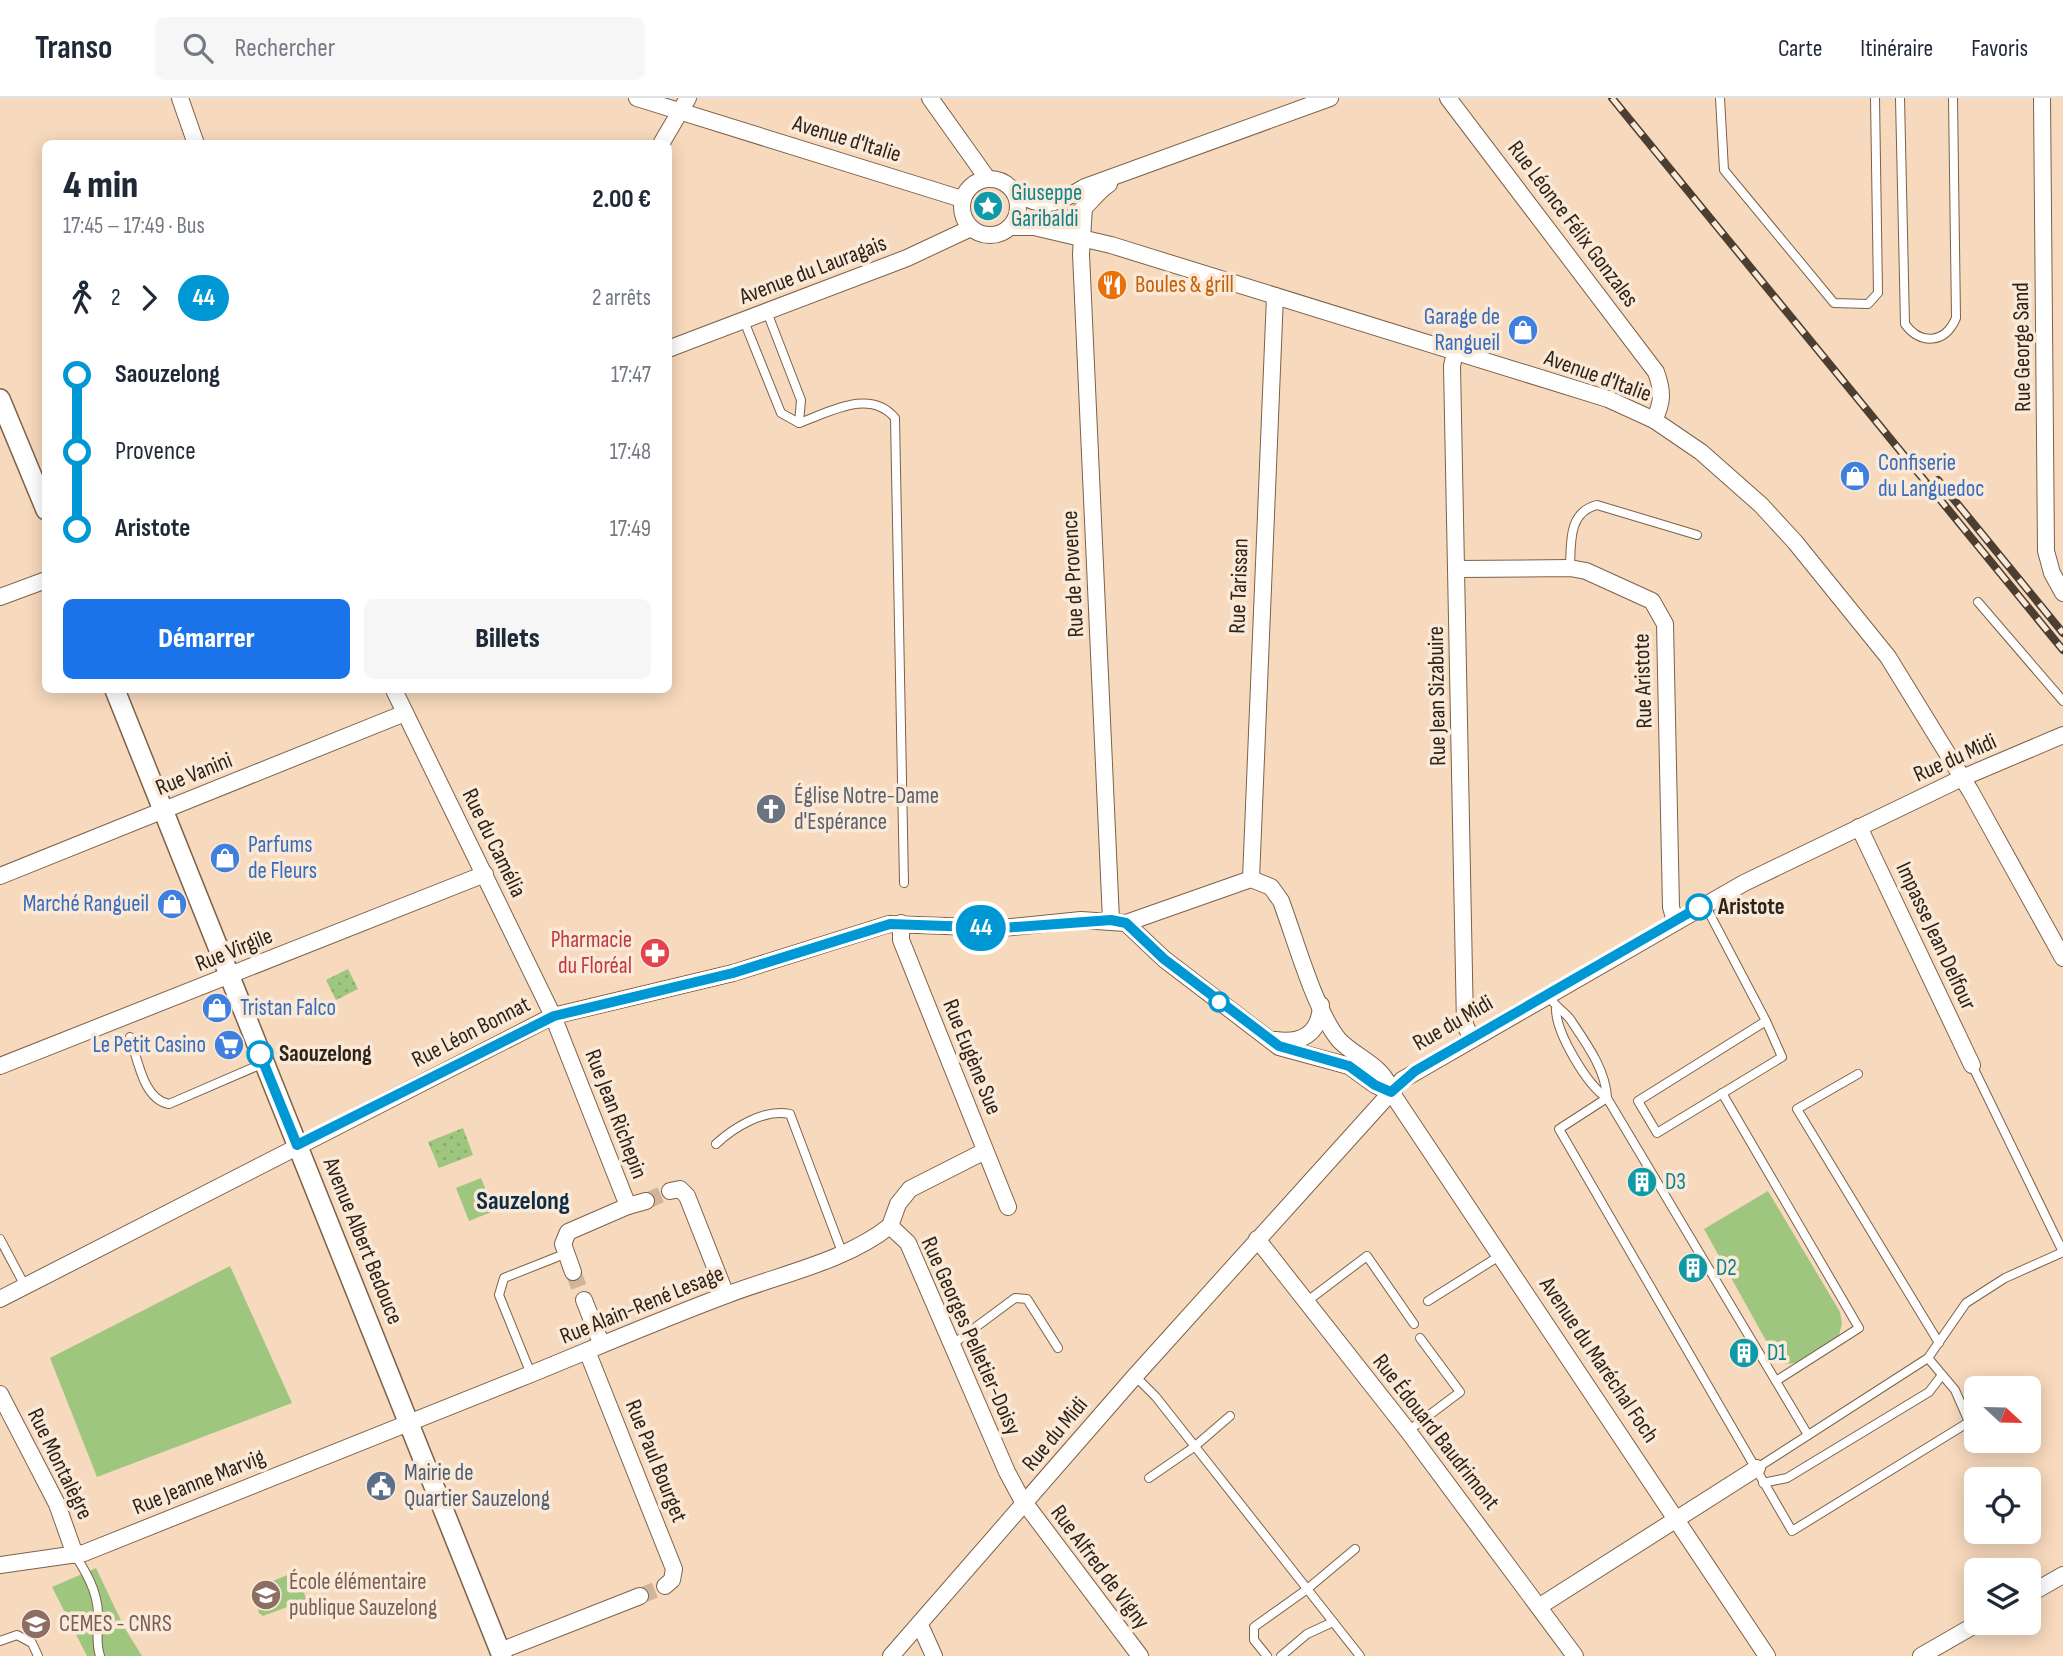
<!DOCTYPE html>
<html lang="fr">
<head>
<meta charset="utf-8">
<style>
  body { margin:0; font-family:"Sofia Sans Condensed",sans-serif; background:#f6f6f7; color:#1f2937; height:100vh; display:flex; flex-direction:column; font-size:26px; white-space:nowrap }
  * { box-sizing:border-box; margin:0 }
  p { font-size:23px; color:#747a83 }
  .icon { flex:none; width:38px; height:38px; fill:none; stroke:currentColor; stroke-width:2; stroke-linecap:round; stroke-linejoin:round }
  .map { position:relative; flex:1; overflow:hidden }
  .panel { position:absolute; left:42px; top:42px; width:630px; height:553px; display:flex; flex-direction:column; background:#fff; border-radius:10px; box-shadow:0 4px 18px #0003 }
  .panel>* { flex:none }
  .badge { padding:0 14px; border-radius:23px; font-size:24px; line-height:46px }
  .needle { width:46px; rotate:112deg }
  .buttons { position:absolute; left:1964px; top:1278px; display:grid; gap:14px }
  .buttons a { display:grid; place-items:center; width:77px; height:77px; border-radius:10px; background:#fff; box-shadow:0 4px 18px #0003; font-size:35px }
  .map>.badge { position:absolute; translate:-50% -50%; box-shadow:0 0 0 4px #fff }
  .legs { display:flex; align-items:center; gap:10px; height:77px; padding:0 21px; font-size:23px }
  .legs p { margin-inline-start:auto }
  .head { display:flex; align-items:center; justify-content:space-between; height:119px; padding:0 21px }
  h1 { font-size:38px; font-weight:800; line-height:52px }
  .action { display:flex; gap:14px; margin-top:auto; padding:14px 21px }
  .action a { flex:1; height:80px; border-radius:10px; background:#1a73e8; color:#fff; font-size:28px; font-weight:800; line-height:80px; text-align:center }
  .action a+a { background:#f6f6f7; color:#1f2937 }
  ul { padding:0 21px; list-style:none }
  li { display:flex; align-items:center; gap:24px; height:77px; font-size:26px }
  li i { display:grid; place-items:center; width:10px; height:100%; margin:0 9px; background:currentColor }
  li i::after { content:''; width:18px; height:18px; margin:-9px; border:5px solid; border-radius:50%; background:#fff }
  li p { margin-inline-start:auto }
  li:first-child i { background:linear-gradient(#0000 50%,currentColor 0) }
  li:last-child i { background:linear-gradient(currentColor 50%,#0000 0) }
  header { display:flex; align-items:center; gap:42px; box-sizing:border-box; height:98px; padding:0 35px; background:#fff; border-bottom:2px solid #e0e1e3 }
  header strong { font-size:33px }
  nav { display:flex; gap:38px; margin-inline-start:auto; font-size:24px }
  .search { width:490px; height:63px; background:#f6f6f7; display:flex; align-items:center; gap:18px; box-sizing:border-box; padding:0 24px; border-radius:10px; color:#747a83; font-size:26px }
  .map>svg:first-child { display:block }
  .grass { fill:#9fc67f }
  .park { fill:url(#park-dots) }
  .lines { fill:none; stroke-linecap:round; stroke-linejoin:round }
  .minor-tunnel { stroke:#cfb59c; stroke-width:16; stroke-dasharray:16 8; stroke-linecap:butt }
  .service-casing { stroke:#7c6249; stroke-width:10 }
  .minor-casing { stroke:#7c6249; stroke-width:18 }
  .tertiary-casing { stroke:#7c6249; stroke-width:22 }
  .service { stroke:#fff; stroke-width:8 }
  .minor { stroke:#fff; stroke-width:16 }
  .tertiary { stroke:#fff; stroke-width:19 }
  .rail-casing { stroke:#4c3e30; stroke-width:8 }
  .rail { stroke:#fbe9d8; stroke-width:5; stroke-dasharray:16; stroke-linecap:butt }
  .line-1-casing { stroke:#fff; stroke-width:16 }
  .line-1 { stroke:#0098d4; stroke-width:10 }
  .stop-1-dot { fill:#fff; stroke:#0098d4; stroke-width:3.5 }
  .labels { text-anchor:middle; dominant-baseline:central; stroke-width:7; stroke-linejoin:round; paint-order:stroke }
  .street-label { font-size:23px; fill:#2e2318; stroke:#fbe9d8 }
  .culture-label { font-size:23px; fill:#0d838f; stroke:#fbe9d8; text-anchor:start }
  .food-label { font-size:23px; fill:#c56008; stroke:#fbe9d8; text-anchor:start }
  .shop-label { font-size:23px; fill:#366cbe; stroke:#fbe9d8; text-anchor:end }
  .worship-label { font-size:23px; fill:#5b616d; stroke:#fbe9d8; text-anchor:start }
  .stop-label { font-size:23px; font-weight:bold; fill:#2e2318; stroke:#fbe9d8; text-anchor:start }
  .health-label { font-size:23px; fill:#be3a42; stroke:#fbe9d8; text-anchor:end }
  .service-label { font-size:23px; fill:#4e5e75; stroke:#fbe9d8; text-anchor:start }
  .education-label { font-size:23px; fill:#785e54; stroke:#fbe9d8; text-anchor:start }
  .quarter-label { font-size:26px; font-weight:bold; fill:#0d2d47; stroke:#fbe9d8 }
</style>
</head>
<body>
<header>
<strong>Transo</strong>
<div class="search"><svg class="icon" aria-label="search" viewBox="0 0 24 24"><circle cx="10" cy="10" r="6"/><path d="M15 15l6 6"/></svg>Rechercher</div>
<nav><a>Carte</a><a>Itinéraire</a><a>Favoris</a></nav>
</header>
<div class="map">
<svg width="2063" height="1558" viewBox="0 0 2063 1558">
  <defs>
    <pattern id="park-dots" width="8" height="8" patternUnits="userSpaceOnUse" patternTransform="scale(1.75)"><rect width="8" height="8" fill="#9fc67f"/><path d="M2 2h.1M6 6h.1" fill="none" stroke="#89aa6d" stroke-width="1.8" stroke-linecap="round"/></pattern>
  </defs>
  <rect width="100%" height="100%" fill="#f7d9bd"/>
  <g class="grass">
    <circle cx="988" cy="108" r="14"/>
    <polygon points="481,1080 494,1113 469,1123 456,1090"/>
    <polygon points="1768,1093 1840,1214 1842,1226 1839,1237 1795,1265 1784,1266 1774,1257 1704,1131"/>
    <polygon points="230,1168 292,1305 97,1379 50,1260"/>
    <polygon points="96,1470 124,1529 142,1558 87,1558 52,1489"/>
    <polygon points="295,1474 300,1478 306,1502 263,1518 259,1515 253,1491"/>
  </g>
  <g class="park">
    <polygon points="348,871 358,891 336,902 326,882"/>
    <polygon points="463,1030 473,1057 439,1070 428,1044"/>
  </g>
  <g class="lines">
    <g class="minor-tunnel">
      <polyline points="646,1103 670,1093"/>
      <polyline points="573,1174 584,1202"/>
      <polyline points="640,1498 665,1488"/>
    </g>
    <g class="service-casing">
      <g id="service">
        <polyline points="1720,0 1724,72 1834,205 1868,206 1878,195 1875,0"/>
        <path d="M1900,0l5,226c15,21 40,20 51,-6l-3,-220"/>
        <polyline points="767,214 801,302 799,325"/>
        <path d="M744,223l37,92 18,10c31,-11 71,-35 96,-5l9,465"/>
        <path d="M1570,470c1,-25 -2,-56 27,-63l100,30"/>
        <polyline points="1978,504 2063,603"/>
        <polyline points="1705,807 1766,923 1638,1003 1657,1035 1782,959 1766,923"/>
        <path d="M1548,897c7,12 15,15 22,24 16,24 36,51 37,79"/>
        <path d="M1556,911c0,24 31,76 51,89l201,337"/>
        <path d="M130,939c8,23 13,62 39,67l95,-41"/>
        <polyline points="1858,976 1797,1011 1939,1245"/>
        <polyline points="1722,995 1859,1230 1776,1283"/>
        <polyline points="1607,1000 1559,1031 1792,1433 1969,1324 1955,1292 1928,1260"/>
        <path d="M716,1046c17,-16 49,-36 74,-30l52,138"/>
        <polyline points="0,1141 25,1188"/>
        <polyline points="1428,1203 1501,1157"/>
        <polyline points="1306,1204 1367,1158 1414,1226"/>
        <polyline points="953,1246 1015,1200 1027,1201 1058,1250"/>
        <polyline points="531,1276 499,1197 504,1180 557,1159"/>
        <polyline points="1135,1278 1156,1299 1360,1558"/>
        <polyline points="1408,1333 1460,1294 1420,1240"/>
        <polyline points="1757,1370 1928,1260 1966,1205 2005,1180 2063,1154 1972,967"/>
        <polyline points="1149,1380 1194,1349 1230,1318"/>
        <polyline points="1763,1385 1787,1380 1929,1294 1942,1277"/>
        <path d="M75,1457c11,17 22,36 23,57 1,15 -3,29 2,44"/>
        <polyline points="0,1543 17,1537 32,1545 38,1558"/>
        <polyline points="1267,1558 1254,1542 1254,1529 1306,1492 1355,1451"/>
        <polyline points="1281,1558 1307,1536 1333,1524"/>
      </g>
    </g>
    <g class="minor-casing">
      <g id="minor">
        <polyline points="180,0 196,46"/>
        <polyline points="637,0 962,101"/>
        <polyline points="930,0 987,80"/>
        <path d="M1448,0l208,274c7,19 7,30 -2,48"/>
        <polyline points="2042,0 2046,453 2052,475 2063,495"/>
        <polyline points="661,46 688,0"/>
        <circle cx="990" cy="109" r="28"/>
        <path d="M1014,93c30,21 43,12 71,-4l245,-89"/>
        <polyline points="1084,109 1081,156 1111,822"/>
        <polyline points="1010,129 1034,129 1111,147 1608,301 1654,322 1701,354 1761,407 1795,444 1888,559 1971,694 2063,860"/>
        <path d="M1034,129c17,-10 25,-2 37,-9 15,-8 24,-25 38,-34"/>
        <polyline points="668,251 907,160 971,130"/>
        <polyline points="1455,254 1452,268 1465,927 1472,941"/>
        <polyline points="1457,471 1570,470 1586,473 1652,503 1665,526 1671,809 1675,823"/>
        <polyline points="0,499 46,482"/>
        <polyline points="394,592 553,918 628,1108 568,1134 563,1146 573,1174"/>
        <polyline points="1859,729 1972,967"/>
        <polyline points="0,778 405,615"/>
        <polyline points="1251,781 1275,198"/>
        <polyline points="901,825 901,842 1008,1109"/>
        <polyline points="1126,825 1164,861 1279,949 1349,968 1375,987 1391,994"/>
        <path d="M1275,942c26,4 45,-6 46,-35"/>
        <polyline points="0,968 485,776"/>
        <polyline points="670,1093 680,1091 687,1098 726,1197"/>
        <polyline points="628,1108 646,1103"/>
        <polyline points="890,1128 908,1145 1007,1374 1021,1400 1140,1558"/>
        <polyline points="890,1128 898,1106 910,1091 985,1053"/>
        <polyline points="1257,1141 1408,1333 1575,1558"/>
        <path d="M0,1201l553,-283 180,-43 156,-49 113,4 79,-8 45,3 125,-44 20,8 10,14c14,37 34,110 58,139 17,18 46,26 52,52l376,564"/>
        <polyline points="584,1202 601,1245"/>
        <polyline points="587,1253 674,1471 672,1482 665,1488"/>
        <polyline points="0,1296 57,1406 75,1457"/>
        <path d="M0,1467l84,-12 447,-179c66,-27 131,-55 198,-80 53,-20 117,-33 161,-68"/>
        <polyline points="2028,1497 2063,1477"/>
        <polyline points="1540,1508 1757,1370"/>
        <polyline points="920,1527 934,1558"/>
        <polyline points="500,1553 640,1498"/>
        <polyline points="891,1558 1135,1278 1402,982 1744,785 1962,680 2063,637"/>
        <polyline points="1921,1558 1980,1524"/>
      </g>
    </g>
    <g class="tertiary-casing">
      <g id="tertiary">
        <polyline points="0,301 46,412"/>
        <polyline points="115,592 502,1558"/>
      </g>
    </g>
    <use href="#service" class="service"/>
    <use href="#minor" class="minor"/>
    <use href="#tertiary" class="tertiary"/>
    <g class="rail-casing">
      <g id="rail">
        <polyline points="1612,0 2063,552"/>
        <polyline points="1938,382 2063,535"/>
      </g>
    </g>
    <use href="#rail" class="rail"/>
  </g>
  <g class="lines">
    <g class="line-1-casing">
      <polyline id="line-1" points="260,956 297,1047 554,918 733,875 890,826 1002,830 1111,822 1126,825 1164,861 1279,948 1349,968 1375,987 1391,994 1415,973 1699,809"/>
    </g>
    <use href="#line-1" class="line-1"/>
  </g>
  <defs>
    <g id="sight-disc" transform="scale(1.575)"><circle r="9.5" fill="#0f9aa8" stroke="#fbe9d8"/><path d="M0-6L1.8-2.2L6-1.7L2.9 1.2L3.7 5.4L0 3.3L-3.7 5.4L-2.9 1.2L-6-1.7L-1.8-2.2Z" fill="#fff"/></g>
    <g id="restaurant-disc" transform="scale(1.575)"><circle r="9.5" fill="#e8710a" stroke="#fbe9d8"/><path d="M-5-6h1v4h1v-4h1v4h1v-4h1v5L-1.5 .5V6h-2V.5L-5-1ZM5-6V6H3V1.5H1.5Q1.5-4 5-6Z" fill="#fff"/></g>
    <g id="shop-disc" transform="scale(1.575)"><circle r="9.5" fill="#3f7fe0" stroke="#fbe9d8"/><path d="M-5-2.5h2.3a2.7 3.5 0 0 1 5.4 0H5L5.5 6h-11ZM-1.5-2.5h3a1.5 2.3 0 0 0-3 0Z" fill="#fff"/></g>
    <g id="church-disc" transform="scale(1.575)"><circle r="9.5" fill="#6b7280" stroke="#fbe9d8"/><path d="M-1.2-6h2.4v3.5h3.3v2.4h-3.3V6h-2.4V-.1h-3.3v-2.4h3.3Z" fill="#fff"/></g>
    <g id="pharmacy-disc" transform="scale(1.575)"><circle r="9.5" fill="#e0444e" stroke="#fbe9d8"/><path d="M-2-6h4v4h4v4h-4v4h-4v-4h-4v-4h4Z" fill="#fff"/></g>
    <g id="supermarket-disc" transform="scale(1.575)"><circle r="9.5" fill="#3f7fe0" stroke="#fbe9d8"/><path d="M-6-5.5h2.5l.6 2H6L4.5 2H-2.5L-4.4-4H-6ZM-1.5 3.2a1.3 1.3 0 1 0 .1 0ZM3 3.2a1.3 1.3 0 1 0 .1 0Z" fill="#fff"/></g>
    <g id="building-disc" transform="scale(1.575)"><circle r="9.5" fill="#0f9aa8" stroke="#fbe9d8"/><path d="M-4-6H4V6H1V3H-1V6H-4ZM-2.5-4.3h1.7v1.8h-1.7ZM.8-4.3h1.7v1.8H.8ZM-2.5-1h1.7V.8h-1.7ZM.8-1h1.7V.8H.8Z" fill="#fff"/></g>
    <g id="civic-disc" transform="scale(1.575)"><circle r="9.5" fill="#5c6f8a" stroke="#fbe9d8"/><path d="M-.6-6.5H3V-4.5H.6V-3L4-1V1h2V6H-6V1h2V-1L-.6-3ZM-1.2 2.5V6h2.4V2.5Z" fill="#fff"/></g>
    <g id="school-disc" transform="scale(1.575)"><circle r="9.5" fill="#8d6e63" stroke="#fbe9d8"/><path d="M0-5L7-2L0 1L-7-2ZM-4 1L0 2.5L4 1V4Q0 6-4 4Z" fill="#fff"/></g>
    <g id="university-disc" transform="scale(1.575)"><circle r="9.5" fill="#8d6e63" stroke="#fbe9d8"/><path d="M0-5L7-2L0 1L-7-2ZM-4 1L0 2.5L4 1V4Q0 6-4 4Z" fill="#fff"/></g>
  </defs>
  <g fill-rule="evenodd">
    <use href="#sight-disc" x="988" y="108"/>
    <use href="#restaurant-disc" x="1112" y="187"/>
    <use href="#shop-disc" x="1523" y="232"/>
    <use href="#shop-disc" x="1855" y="378"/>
    <use href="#church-disc" x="771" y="711"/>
    <use href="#shop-disc" x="225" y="760"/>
    <use href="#shop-disc" x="172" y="806"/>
    <use href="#pharmacy-disc" x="655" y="855"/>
    <use href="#shop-disc" x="217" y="910"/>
    <use href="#supermarket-disc" x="229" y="947"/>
    <use href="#building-disc" x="1642" y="1084"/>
    <use href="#building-disc" x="1693" y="1170"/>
    <use href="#building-disc" x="1744" y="1255"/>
    <use href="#civic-disc" x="381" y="1388"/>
    <use href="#school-disc" x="266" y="1497"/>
    <use href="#university-disc" x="36" y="1526"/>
  </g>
  <g class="stop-1-dot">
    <circle cx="1699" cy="809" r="12"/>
    <circle cx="1219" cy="904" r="9"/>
    <circle cx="260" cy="956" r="12"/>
  </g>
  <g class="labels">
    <g class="street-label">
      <text transform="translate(847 41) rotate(17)">Avenue d'Italie</text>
      <text transform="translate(1573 126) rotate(53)">Rue Léonce Félix Gonzales</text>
      <text transform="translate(813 172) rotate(-21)">Avenue du Lauragais</text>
      <text transform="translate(2022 249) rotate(-91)">Rue George Sand</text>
      <text transform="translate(1598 278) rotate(20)">Avenue d'Italie</text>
      <text transform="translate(1073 476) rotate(-93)">Rue de Provence</text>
      <text transform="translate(1239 488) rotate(-88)">Rue Tarissan</text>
      <text transform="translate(1643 583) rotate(-92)">Rue Aristote</text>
      <text transform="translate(1437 598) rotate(-91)">Rue Jean Sizabuire</text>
      <text transform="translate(1955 660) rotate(-24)">Rue du Midi</text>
      <text transform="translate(194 676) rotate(-22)">Rue Vanini</text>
      <text transform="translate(494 745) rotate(64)">Rue du Camélia</text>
      <text transform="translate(1936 838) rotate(65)">Impasse Jean Delfour</text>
      <text transform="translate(234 852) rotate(-22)">Rue Virgile</text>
      <text transform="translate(1453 925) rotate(-30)">Rue du Midi</text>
      <text transform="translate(471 934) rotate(-27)">Rue Léon Bonnat</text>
      <text transform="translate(972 959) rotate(68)">Rue Eugène Sue</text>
      <text transform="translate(616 1016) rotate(69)">Rue Jean Richepin</text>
      <text transform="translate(363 1143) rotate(68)">Avenue Albert Bedouce</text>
      <text transform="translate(642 1207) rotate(-22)">Rue Alain-René Lesage</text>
      <text transform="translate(971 1238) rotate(66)">Rue Georges Pelletier-Doisy</text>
      <text transform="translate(1599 1262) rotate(56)">Avenue du Maréchal Foch</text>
      <text transform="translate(1436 1334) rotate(52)">Rue Édouard Baudrimont</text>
      <text transform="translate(1055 1336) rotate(-50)">Rue du Midi</text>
      <text transform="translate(656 1363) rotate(68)">Rue Paul Bourget</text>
      <text transform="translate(60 1366) rotate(64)">Rue Montalègre</text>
      <text transform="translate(199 1384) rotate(-22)">Rue Jeanne Marvig</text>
      <text transform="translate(1100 1469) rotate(53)">Rue Alfred de Vigny</text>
    </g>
    <g class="culture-label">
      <text x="1011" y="95">Giuseppe<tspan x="1011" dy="26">Garibaldi</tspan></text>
      <text x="1665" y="1084">D3</text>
      <text x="1716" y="1170">D2</text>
      <text x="1767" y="1255">D1</text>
    </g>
    <g class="food-label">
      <text x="1135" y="187">Boules &amp; grill</text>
    </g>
    <g class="shop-label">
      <text x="1500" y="219">Garage de<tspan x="1500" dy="26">Rangueil</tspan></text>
      <text x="1878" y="365" text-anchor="start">Confiserie<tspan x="1878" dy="26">du Languedoc</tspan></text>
      <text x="248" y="747" text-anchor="start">Parfums<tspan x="248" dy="26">de Fleurs</tspan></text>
      <text x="149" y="806">Marché Rangueil</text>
      <text x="240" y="910" text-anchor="start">Tristan Falco</text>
      <text x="206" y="947">Le Petit Casino</text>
    </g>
    <g class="worship-label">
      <text x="794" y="698">Église Notre-Dame<tspan x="794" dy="26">d'Espérance</tspan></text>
    </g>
    <g class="stop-label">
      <text x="1718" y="809">Aristote</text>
      <text x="279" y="956">Saouzelong</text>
    </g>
    <g class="health-label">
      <text x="632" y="842">Pharmacie<tspan x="632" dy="26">du Floréal</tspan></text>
    </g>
    <g class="service-label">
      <text x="404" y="1375">Mairie de<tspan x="404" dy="26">Quartier Sauzelong</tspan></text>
    </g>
    <g class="education-label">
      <text x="289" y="1484">École élémentaire<tspan x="289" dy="26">publique Sauzelong</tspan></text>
      <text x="59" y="1526">CEMES - CNRS</text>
    </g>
    <g class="quarter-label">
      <text x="523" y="1103">Sauzelong</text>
    </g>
  </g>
</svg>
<div class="buttons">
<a><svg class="needle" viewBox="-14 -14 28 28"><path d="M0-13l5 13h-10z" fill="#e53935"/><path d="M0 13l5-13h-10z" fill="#747a83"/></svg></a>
<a><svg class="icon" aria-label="locate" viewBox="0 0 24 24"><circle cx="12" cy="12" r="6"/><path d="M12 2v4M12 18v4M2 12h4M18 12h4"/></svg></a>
<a><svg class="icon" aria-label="layers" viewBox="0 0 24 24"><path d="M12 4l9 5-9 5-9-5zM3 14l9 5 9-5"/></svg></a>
</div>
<b class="badge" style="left:981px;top:830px;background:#0098d4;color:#fff">44</b>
<section class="panel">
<div class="head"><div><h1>4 min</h1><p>17:45 – 17:49 · Bus</p></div><b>2.00 €</b></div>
<div class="legs"><svg class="icon" aria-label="walk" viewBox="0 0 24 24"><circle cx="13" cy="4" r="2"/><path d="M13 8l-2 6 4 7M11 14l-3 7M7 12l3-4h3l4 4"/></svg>2<svg class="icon" aria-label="forward" viewBox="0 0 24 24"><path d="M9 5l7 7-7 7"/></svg><b class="badge" style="background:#0098d4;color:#fff">44</b><p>2 arrêts</p></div>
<ul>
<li><i style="color:#0098d4"></i><b>Saouzelong</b><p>17:47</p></li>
<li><i style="color:#0098d4"></i><span>Provence</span><p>17:48</p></li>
<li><i style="color:#0098d4"></i><b>Aristote</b><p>17:49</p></li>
</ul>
<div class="action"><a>Démarrer</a><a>Billets</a></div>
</section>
</div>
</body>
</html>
